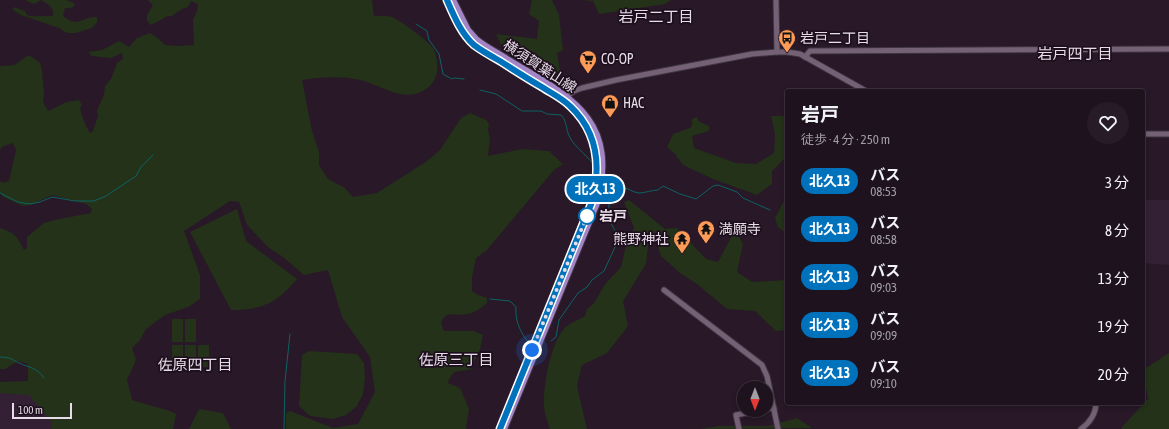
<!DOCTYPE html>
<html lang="ja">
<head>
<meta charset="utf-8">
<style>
  body { margin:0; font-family:"Asap Condensed","Noto Sans JP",sans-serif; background:#261b27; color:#f1f3f6; height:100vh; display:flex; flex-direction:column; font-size:15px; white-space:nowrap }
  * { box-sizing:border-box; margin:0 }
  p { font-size:13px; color:#a19ea4 }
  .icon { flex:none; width:22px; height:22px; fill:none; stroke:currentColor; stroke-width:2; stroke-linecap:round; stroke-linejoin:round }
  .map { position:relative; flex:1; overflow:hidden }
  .side { position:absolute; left:785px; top:89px; width:360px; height:316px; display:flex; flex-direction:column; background:#1e121e; border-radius:4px; box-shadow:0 2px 6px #0003,0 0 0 1px #3c323c }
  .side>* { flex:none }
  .badge { padding:0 8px; border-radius:13px; font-size:14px; line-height:26px }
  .needle { width:26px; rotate:180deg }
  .tools { position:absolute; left:737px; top:381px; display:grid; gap:8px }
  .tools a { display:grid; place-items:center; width:36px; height:36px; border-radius:50%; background:#1e121e; box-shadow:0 2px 6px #0003,0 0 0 1px #3c323c; font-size:20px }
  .scale { position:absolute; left:12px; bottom:10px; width:60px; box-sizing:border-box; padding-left:4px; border:2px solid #e7dce7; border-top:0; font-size:11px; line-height:14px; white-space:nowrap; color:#e7dce7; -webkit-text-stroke:3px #1e0f1f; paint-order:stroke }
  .you { position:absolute; width:20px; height:20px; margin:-10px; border:3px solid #fff; border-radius:50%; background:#1a73e8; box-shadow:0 0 0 6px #1a73e833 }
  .map>.badge { position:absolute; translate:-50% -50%; box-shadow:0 0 0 2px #fff }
  .round { display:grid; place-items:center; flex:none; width:42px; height:42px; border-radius:21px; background:#261b27 }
  .head { display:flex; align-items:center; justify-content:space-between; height:68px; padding:0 16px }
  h1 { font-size:19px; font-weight:700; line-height:30px }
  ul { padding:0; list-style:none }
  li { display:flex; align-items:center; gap:12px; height:48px; padding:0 16px }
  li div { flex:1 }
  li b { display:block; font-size:15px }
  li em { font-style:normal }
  li .badge { min-width:44px; font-weight:700; text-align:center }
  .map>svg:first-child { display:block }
  .built { fill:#342035 }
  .green { fill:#243219 }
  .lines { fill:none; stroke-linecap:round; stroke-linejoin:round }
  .stream { stroke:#0d6363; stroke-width:1 }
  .minor-casing { stroke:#3f3440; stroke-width:7 }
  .major-casing { stroke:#3f3440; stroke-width:8 }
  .minor { stroke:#746175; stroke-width:5 }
  .major { stroke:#a384c7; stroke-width:6 }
  .line-casing { stroke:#fff; stroke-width:9 }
  .line { stroke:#0072bc; stroke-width:6 }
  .walk { stroke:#e7dce7; stroke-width:4; stroke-dasharray:0 7.2 }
  .stop-dot { fill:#fff; stroke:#0072bc; stroke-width:2 }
  .labels { text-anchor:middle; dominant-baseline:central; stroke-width:3.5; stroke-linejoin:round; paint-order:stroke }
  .poi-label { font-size:14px; fill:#e7dce7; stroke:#1e0f1f; text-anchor:start }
  .street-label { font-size:14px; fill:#e7dce7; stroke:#1e0f1f }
  .stop-label { font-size:14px; font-weight:bold; fill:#e7dce7; stroke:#1e0f1f; text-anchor:start }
  .neighbourhood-label { font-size:15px; fill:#e7dce7; stroke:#1e0f1f }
</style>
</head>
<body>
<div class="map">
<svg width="1169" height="429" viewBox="0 0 1169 429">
  <rect width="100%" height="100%" fill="#281828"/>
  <g class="built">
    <polygon points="1143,200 1169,200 1169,265 1143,263"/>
    <polygon points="0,391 30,392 55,425 55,429 0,429"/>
  </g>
  <g class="green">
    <path d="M25,0h41l8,3v3l-3,2h-6l-2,8c17,13 18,0 34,1v5l-5,6 -16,5h-7l-4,-1 -6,-4 -38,-13 -8,-5 1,-3 11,4 2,4c8,3 17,0 26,1 1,-9 -5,-12 -12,-16l-7,4z"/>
    <path d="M144,0h228l2,16c5,0 13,-1 18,1 9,4 35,23 41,31 2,2 2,6 3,8 4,17 -1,31 -18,37 -19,7 -40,-9 -58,-13 -19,-4 -39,-3 -58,0l10,51 7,21v13l9,14 17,9 8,9 24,-4 50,-32 13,-11 21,-32 9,-5 16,7 3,4 -1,6 2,9 -2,17 34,-7 27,2 14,13 -9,6 -68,81 -10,7 -4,19v14l6,4 9,3v5c-6,5 -11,9 -19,11 -13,3 -21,-5 -27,9l3,8h30l9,4 -3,14 -9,20c-12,4 -18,-2 -23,14l12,5 9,21 -3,20h-180v-16l4,-2 43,17 25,-4 17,-32 -5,-35 -28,-40 -14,-47 -24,5 -21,-18 -14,-9 -22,-23 -8,-23 -9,-1 -46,30 16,44v24l-12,8 -23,8 -19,14 -6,11 -8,8 4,12 -9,20 5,20 38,11 6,3 -3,15h-121v-7l-23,-27 -29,-2v-11l28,-1v-17l-10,-3 -13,8h-5v-141c15,5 17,8 24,22l3,-2v-11l17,-14 10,-3 37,-7 1,-4 -6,-5 -34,-9 -21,10 -8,1 -20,-9 -3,-4v-12l3,2 6,-2 7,-31 -3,-7 -11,4 -2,3v-84l14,-1 15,-10 11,8 2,8 2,24 -1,7 5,9 19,-9 12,-2 3,5 -2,3c2,9 5,17 10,25l3,-2 5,-15 -1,-6 7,-15 1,-9 6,-7 6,-16 6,-4 -1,-6 -11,5 -20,-2 -2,-4 13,-2 17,-9 10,6 8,-9 13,-5 9,6 6,6 13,1 16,-1 -1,-25 4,-9 1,-7 -7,-3 -3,6 -6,2 -10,7h-4l-17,9 -4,-4v-6l6,-10 -5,-5z"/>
    <polygon points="532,0 552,0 559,15 563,50 557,53 560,70 562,74 559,80 525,59 501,45 496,34 537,39 539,21 529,14"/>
    <polygon points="582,0 671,0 665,4 599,14 593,1"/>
    <polygon points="771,116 783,116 787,122 787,156 772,171 772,184 757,195 713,179 683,165 675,154 667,147 673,134 690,128 692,126 692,119 697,117 698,121 709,126 709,131 692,136 694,148 736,163 756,164 774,153 775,135"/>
    <polygon points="787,195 787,234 778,227 775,218"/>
    <path d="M629,200l36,29 12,-1 29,31 12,3 17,-32 8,14 -6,28 15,10 35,-2v50l-11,1 -21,-20 -28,-2 -30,-25 -17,-11 -19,-17 -5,-15 -7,-2 -3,25 -23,37 5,25 -21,27 -25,12 -5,21 10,43h-37c-2,-7 -6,-16 -6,-24 -1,-18 7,-66 22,-78 5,-5 13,-7 19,-11l2,-7 7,-6 12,-20 15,-16 6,-26 7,-13 -10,-26z"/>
    <path d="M237,209l9,32 51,38c-6,6 -11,13 -18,18 -14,11 -31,13 -48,13l-41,-78z"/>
    <rect x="172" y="319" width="11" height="23"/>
    <rect x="185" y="319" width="11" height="23"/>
    <rect x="172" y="345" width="11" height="22"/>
    <rect x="185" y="345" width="11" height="22"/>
    <rect x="198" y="345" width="11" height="22"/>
    <polygon points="309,351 357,354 364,363 365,378 363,394 357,406 346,415 333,419 310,416 299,406 302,355"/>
    <polygon points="1169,353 1169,429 1122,429 1121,428 1148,399 1143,370"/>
    <polygon points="199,409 223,413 231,429 189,429"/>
    <polygon points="797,418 812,428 701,429 718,426 768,426"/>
  </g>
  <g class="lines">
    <g class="stream">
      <polyline points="416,24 427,31 429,40 439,54 443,74 452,79 454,78 464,79"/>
      <path d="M480,90l16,4 26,17h19l6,3 14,1c5,5 5,11 7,18 4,12 16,20 25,30"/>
      <path d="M613,186l2,1c9,-3 15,5 24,6 6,0 13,-3 19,-3l5,-4 17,8 16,5 17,-13 5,-1 19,7 6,6 27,12"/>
      <polyline points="0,193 18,202 30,204 40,202 52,197 75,201 94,201 106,196 136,176 141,167 153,155"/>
      <path d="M490,299l20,2 6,6c-1,14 4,25 13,36"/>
      <polyline points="551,341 556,337 559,320 578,293 587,287 592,280 604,271 616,245 617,234 609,220 609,200 610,194 615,187"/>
      <path d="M0,357c10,0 11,2 19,6 9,4 19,5 25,15"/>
      <polyline points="284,429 285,381 290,334"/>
    </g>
    <g class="minor-casing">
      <g id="minor">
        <polyline points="776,0 777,52"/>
        <polyline points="805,57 810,51 1169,49"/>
        <polyline points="563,99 574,91 582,88 616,80 752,54 777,52 787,52 800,54 866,91"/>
        <polyline points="1143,134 1169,134"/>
        <polyline points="664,290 762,365 767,376 778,429"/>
        <polyline points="766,409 774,408"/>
        <polyline points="739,429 736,415 762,410"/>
        <path d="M1081,429c9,-6 15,-16 15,-26"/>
      </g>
    </g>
    <g class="major-casing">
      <g id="major">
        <path d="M447,0c7,16 14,32 27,45 8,6 17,11 26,16 14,9 28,18 42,26 9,6 20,11 28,19 27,25 31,61 22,96l-92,227"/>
        <path d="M453,0l15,30 8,9c9,8 21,13 31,20 63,38 112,59 90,144l-93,226"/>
      </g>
    </g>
    <use href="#minor" class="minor"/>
    <use href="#major" class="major"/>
  </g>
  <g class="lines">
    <g class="line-casing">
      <path id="line" d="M447,0c7,16 14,33 27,45 8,6 17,11 26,16 14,9 28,18 42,26 9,6 20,11 28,19 28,26 31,61 22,96l-92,227"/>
    </g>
    <use href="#line" class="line"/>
    <polyline class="walk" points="532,350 587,216"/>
  </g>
  <defs>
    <g id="bus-pin" transform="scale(0.9)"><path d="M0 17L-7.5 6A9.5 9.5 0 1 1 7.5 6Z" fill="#fe9c57" stroke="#1e0f1f"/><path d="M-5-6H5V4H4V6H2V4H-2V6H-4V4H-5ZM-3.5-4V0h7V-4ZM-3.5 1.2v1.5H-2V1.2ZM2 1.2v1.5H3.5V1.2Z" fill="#111"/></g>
    <g id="supermarket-pin" transform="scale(0.9)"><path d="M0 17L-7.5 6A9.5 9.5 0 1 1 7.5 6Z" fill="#fe9c57" stroke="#1e0f1f"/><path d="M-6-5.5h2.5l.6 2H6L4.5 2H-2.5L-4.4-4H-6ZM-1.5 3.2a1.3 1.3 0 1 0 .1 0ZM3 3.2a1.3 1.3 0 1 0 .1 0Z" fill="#111"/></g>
    <g id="shop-pin" transform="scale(0.9)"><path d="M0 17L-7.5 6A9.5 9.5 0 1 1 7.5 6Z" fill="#fe9c57" stroke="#1e0f1f"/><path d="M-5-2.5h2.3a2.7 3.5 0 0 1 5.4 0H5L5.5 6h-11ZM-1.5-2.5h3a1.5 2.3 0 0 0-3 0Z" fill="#111"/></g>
    <g id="temple-pin" transform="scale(0.9)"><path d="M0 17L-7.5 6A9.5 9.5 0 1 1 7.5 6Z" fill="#fe9c57" stroke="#1e0f1f"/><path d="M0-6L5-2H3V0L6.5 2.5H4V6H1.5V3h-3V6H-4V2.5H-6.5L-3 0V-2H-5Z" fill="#111"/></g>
  </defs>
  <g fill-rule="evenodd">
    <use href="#bus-pin" x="787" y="38"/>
    <use href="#supermarket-pin" x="588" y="59"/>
    <use href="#shop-pin" x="610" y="103"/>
    <use href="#temple-pin" x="706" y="229"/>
    <use href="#temple-pin" x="682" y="239"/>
  </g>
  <circle class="stop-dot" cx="587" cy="216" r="8"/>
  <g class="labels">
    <g class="poi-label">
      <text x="800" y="38">岩戸二丁目</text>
      <text x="601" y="59">CO-OP</text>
      <text x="623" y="103">HAC</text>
      <text x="719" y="229">満願寺</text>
      <text x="669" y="239" text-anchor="end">熊野神社</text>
    </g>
    <g class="street-label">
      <text transform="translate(540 66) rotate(33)">横須賀葉山線</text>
    </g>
    <g class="stop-label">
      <text x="599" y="216">岩戸</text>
    </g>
    <g class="neighbourhood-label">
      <text x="656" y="16">岩戸二丁目</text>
      <text x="1075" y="53">岩戸四丁目</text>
      <text x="456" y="359">佐原三丁目</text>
      <text x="195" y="364">佐原四丁目</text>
    </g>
  </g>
</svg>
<div class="tools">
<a><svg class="needle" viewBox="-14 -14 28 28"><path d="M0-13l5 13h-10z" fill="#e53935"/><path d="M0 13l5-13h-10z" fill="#a19ea4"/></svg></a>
</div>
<div class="scale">100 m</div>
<div class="you" style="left:532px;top:350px"></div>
<b class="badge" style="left:595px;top:189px;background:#0072bc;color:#fff">北久13</b>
<section class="side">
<div class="head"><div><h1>岩戸</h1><p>徒歩 · 4 分 · 250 m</p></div><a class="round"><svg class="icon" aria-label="heart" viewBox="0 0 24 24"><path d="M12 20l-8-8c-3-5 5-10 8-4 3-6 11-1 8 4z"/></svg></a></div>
<ul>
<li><span class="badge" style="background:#0072bc;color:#fff">北久13</span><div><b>バス</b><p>08:53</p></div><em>3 分</em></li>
<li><span class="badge" style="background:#0072bc;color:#fff">北久13</span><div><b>バス</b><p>08:58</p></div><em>8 分</em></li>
<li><span class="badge" style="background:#0072bc;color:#fff">北久13</span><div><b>バス</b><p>09:03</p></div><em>13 分</em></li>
<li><span class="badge" style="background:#0072bc;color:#fff">北久13</span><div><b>バス</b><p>09:09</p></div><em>19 分</em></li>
<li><span class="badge" style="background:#0072bc;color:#fff">北久13</span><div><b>バス</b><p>09:10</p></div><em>20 分</em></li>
</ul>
</section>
</div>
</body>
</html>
